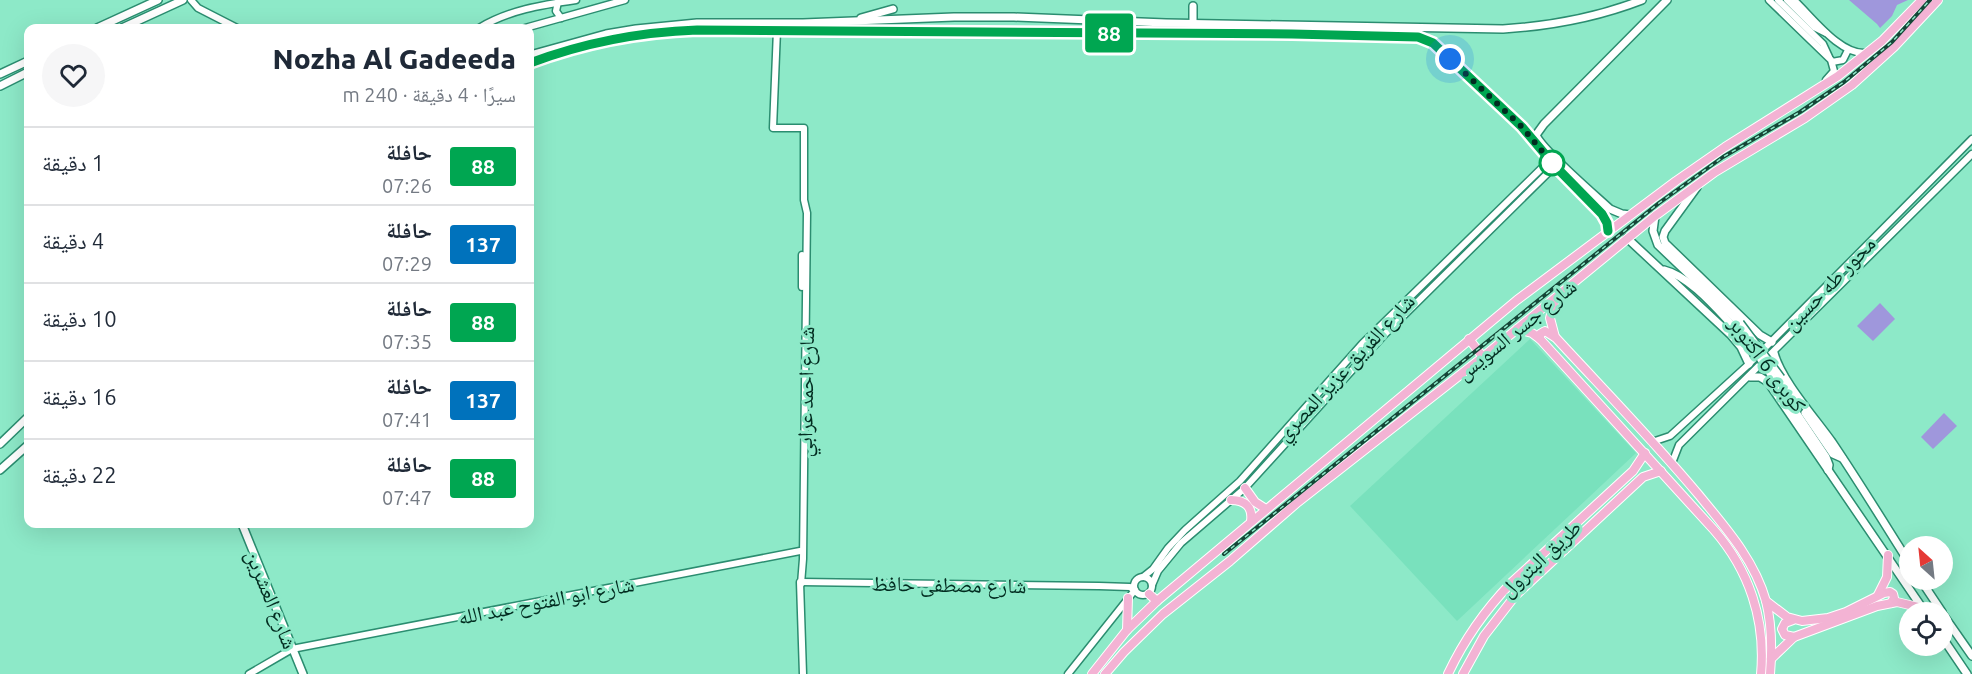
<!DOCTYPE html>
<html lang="ar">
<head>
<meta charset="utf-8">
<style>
  body { margin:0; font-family:Ubuntu,"Noto Naskh Arabic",sans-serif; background:#f6f6f7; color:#1f2937; direction:rtl; height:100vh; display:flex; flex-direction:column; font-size:22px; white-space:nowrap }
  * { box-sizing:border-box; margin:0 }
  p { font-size:20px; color:#747a83 }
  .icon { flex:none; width:33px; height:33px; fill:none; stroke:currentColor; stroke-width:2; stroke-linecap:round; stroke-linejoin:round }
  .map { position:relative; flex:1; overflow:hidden; direction:ltr }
  .drawer { position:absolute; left:24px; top:24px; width:510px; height:504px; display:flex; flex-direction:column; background:#fff; border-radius:12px; box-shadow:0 6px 24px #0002; direction:rtl }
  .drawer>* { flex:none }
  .badge { padding:0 12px; border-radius:4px; font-size:21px; line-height:39px }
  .needle { width:39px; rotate:333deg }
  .controls { position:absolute; left:1899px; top:536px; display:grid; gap:12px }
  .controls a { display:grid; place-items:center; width:54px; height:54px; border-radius:50%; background:#fff; box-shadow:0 6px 24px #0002; font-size:30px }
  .you { position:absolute; width:30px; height:30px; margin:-15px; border:4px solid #fff; border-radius:50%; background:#1a73e8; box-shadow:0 0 0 9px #1a73e833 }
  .map>.badge { position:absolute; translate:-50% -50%; box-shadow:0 0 0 3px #fff }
  .round { display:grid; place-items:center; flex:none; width:63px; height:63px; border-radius:32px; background:#f6f6f7 }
  .overview { display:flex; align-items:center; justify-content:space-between; height:102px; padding:0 18px }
  h1 { font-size:28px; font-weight:800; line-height:45px }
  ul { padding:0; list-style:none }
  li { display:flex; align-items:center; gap:18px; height:78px; padding:0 18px; border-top:2px solid #e0e1e3 }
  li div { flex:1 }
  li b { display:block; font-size:22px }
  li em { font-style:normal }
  li .badge { min-width:66px; font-weight:700; text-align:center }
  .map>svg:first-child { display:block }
  .built { fill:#79e1bd }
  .green { fill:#9f97dc }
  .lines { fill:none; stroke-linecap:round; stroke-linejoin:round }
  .tertiary-casing { stroke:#2b8d70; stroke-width:9 }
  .secondary-casing { stroke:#2b8d70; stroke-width:10 }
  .primary-casing { stroke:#fff; stroke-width:10 }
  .tertiary { stroke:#fff; stroke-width:6 }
  .secondary { stroke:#fff; stroke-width:7 }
  .primary { stroke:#f3b3d4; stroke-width:8 }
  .rail-casing { stroke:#154637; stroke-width:4 }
  .rail { stroke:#8de9c8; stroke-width:1.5; stroke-dasharray:4.5; stroke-linecap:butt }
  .secondary-bridge-casing { stroke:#2b8d70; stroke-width:10; stroke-linecap:butt }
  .secondary-bridge { stroke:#fff; stroke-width:7 }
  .line-casing { stroke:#fff; stroke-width:14 }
  .line { stroke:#00a651; stroke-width:9 }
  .walk { stroke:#022c20; stroke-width:6; stroke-dasharray:0 10.8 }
  .stop-dot { fill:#fff; stroke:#00a651; stroke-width:3 }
  .labels { text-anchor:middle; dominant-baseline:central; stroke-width:6; stroke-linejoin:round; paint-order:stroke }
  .street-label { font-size:21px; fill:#022c20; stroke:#8de9c8 }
</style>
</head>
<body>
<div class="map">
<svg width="1972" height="674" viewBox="0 0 1972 674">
  <rect width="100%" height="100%" fill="#8de9c8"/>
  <polygon class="built" points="1530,339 1636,453 1457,621 1350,506"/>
  <g class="green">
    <polygon points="1849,0 1908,0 1897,5 1892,16 1880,28 1877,24"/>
    <polygon points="1880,303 1895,319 1873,341 1857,326"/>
    <polygon points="1944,413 1957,426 1933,449 1921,437"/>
  </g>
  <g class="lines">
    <g class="tertiary-casing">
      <g id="tertiary">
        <polyline points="191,0 198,8 237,28"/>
        <polyline points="1769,0 1831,60 1834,71 1826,80"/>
        <polyline points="1778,0 1823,44 1829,57"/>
        <polyline points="1787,0 1814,27 1826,33"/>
        <path d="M1794,0c19,18 46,55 72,53"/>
        <polyline points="558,2 556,11 561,18"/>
        <path d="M479,28c30,-18 62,-23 97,-28"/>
        <polyline points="525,28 625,0"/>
        <polyline points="777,30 773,128 804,128 804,200 807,213 803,559 801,584"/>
        <polyline points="1832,62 1843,60 1848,50"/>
        <polyline points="802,287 802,255"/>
        <polyline points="1652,442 1670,436 1749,364 1972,139"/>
        <polyline points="1672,463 1679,445 1972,154"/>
        <circle cx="1143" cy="586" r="9"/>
        <polyline points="1143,577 1153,569 1168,548 1185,530 1240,481 1362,344 1550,160"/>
        <polyline points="800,582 803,674"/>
        <polyline points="801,582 1099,586 1130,587 1134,590"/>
        <polyline points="1152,585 1158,571 1181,543 1245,488 1385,334 1555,166"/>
        <polyline points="249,674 292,649 800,551"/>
        <polyline points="1068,674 1135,590"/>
      </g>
    </g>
    <g class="secondary-casing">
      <g id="secondary">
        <polyline points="1193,6 1193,23"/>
        <polyline points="861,18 893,9"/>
        <polyline points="97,28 158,0"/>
        <polyline points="122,28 183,0"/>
        <path d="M530,55l76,-21 30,-5 61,-6h106l151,-6h60l152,6 337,6c47,-3 95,-12 139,-29"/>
        <path d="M530,63c54,-19 110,-31 167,-33l594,4 127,3 15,6 89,84 33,39 47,48 5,9 1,8"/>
        <polyline points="0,74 28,61"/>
        <polyline points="0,86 28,72"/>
        <polyline points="1697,187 1665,231 1663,237 1665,243 1760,335 1772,342"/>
        <path d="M1630,215l-8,-1 -12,-5c-15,-14 -68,-59 -74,-74l8,-11 123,-124"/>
        <polyline points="1655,216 1653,231 1658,245 1740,323"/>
        <polyline points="1627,238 1731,335 1741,347 1749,364"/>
        <path d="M1664,270c25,6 52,38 70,57"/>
        <path d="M1774,353c7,27 41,65 58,89 27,40 52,81 78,122"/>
        <polyline points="1750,377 1760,377 1768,382 1925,612"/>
        <polyline points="1781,378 1792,394"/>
        <polyline points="1775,381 1826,457 1829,465 1828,470"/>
        <polyline points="1805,413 1833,454 1842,458"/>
        <polyline points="0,444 28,417"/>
        <polyline points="0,470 28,445"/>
        <polyline points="242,524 303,674"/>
        <polyline points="1920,579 1942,612"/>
        <polyline points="1942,613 1972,656"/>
        <polyline points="1942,637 1967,674"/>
      </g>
    </g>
    <g class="primary-casing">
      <g id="primary">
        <polyline points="1555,300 1550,318 1555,337"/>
        <path d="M1517,329l15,4 8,6 174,191c35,40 52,90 47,144"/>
        <polyline points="1469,339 1483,357"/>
        <path d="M1540,339v-5l5,-3 11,7c48,52 97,102 142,156 27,33 56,65 68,107 6,24 6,49 4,73"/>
        <polyline points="1245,488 1255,502 1266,509"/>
        <path d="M1231,500c14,0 22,7 20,21"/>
        <polyline points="1149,594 1157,601"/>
        <polyline points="1878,595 1887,577 1888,555"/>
        <polyline points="1766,601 1787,617 1802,621 1828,618 1846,612 1884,593 1890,592 1893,594 1894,598 1891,603"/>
        <polyline points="1793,620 1785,623 1782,629 1785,635 1794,637"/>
        <polyline points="1127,630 1128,598"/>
        <polyline points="1771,659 1794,637 1877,606 1897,602 1922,608"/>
        <polyline points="1092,674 1127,630 1157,601 1517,300 1676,181 1725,147 1838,76 1882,41 1922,0"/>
        <polyline points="1105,674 1124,652 1163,614 1230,561 1298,502 1483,357 1655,216 1715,172 1805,118 1852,85 1894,47 1938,0"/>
        <path d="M1448,674c16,-34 37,-64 63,-91l122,-112 12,-18"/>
        <polyline points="1463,674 1484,636 1515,596 1643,477 1661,471"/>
      </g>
    </g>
    <use href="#tertiary" class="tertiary"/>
    <use href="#secondary" class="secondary"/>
    <use href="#primary" class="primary"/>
    <g class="rail-casing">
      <polyline id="rail" points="1224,554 1659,203 1723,157 1800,112 1844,82 1892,42 1930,0"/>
    </g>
    <use href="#rail" class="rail"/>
    <g class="secondary-bridge-casing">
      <g id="secondary-bridge">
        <polyline points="1740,323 1781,378"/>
        <polyline points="1734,327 1760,358 1775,381"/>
      </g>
    </g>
    <use href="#secondary-bridge" class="secondary-bridge"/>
  </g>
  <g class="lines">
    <g class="line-casing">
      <path id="line" d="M530,63c53,-20 110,-31 167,-33l595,4 126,3 15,6 89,84 33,39 47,48 5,9 1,8"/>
    </g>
    <use href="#line" class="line"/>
    <polyline class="walk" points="1450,59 1522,127 1552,163"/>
  </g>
  <circle class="stop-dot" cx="1552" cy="163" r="12"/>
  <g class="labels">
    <g class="street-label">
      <text transform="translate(1829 283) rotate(-46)">محور طه حسين</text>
      <text transform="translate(1516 329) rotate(-39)">شارع جسر السويس</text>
      <text transform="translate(1768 364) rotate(53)">كوبرى 6 اكتوبر</text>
      <text transform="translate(1345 367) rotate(-47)">شارع الفريق عزيز المصري</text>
      <text transform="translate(805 392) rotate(-89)">شارع احمد عرابي</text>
      <text transform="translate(1540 558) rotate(-43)">طريق البترول</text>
      <text transform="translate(949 584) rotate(1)">شارع مصطفى حافظ</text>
      <text transform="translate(272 599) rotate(68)">شارع العشرين</text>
      <text transform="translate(546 600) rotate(-11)">شارع ابو الفتوح عبد الله</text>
    </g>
  </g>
</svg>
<div class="controls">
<a><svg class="needle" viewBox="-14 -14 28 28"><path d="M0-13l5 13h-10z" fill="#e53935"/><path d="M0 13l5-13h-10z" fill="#747a83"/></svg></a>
<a><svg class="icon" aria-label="locate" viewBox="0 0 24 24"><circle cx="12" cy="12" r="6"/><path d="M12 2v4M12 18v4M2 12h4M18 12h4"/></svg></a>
</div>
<div class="you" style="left:1450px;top:59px"></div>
<b class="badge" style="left:1109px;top:33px;background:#00a651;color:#fff">88</b>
<section class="drawer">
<div class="overview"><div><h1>Nozha Al Gadeeda</h1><p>سيرًا · 4 دقيقة · 240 m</p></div><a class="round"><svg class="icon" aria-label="heart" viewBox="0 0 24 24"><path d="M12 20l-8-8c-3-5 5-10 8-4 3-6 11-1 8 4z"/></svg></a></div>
<ul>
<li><span class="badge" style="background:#00a651;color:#fff">88</span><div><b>حافلة</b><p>07:26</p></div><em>1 دقيقة</em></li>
<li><span class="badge" style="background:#0072bc;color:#fff">137</span><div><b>حافلة</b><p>07:29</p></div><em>4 دقيقة</em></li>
<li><span class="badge" style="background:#00a651;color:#fff">88</span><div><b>حافلة</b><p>07:35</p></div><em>10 دقيقة</em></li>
<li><span class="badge" style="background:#0072bc;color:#fff">137</span><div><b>حافلة</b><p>07:41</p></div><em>16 دقيقة</em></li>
<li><span class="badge" style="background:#00a651;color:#fff">88</span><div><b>حافلة</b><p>07:47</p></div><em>22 دقيقة</em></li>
</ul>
</section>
</div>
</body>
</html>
